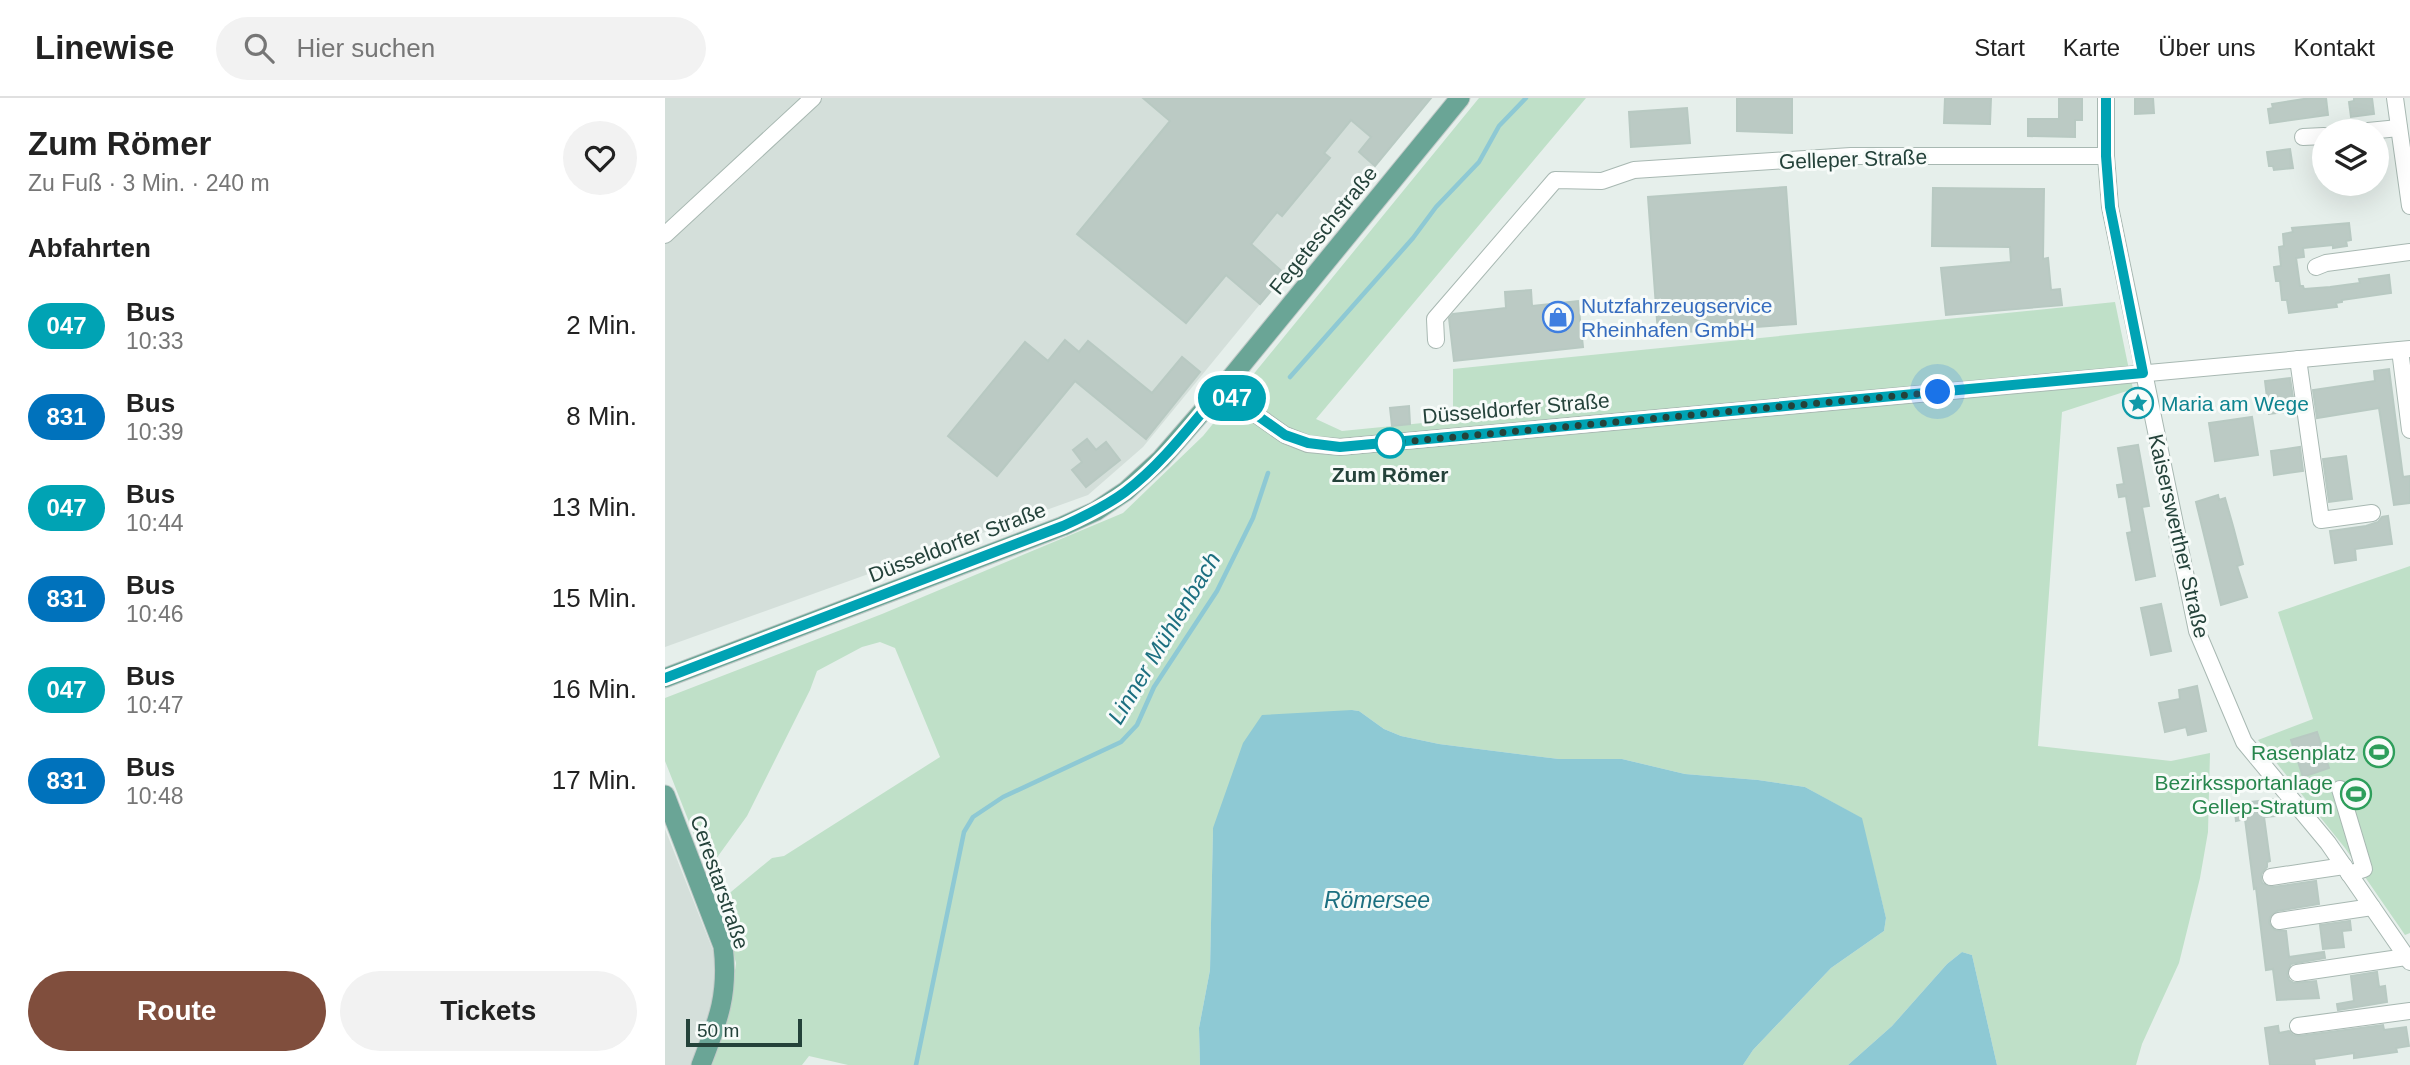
<!DOCTYPE html>
<html lang="de">
<head>
<meta charset="utf-8">
<style>
  body { margin:0; font-family:Arial,sans-serif; background:#f2f2f2; color:#222; height:100vh; display:flex; flex-direction:column; font-size:26px; white-space:nowrap }
  * { box-sizing:border-box; margin:0 }
  p { font-size:23px; color:#767676 }
  .icon { flex:none; width:38px; height:38px; fill:none; stroke:currentColor; stroke-width:2; stroke-linecap:round; stroke-linejoin:round }
  .map { position:relative; flex:1; overflow:hidden }
  .drawer { display:flex; flex-direction:column; background:#fff; width:665px }
  .drawer>* { flex:none }
  .badge { padding:0 14px; border-radius:23px; font-size:24px; line-height:46px }
  .tools { position:absolute; left:1647px; top:21px; display:grid; gap:14px }
  .tools a { display:grid; place-items:center; width:77px; height:77px; border-radius:50%; background:#fff; box-shadow:0 7px 28px #0002; font-size:35px }
  .scale { position:absolute; left:21px; bottom:18px; width:116px; box-sizing:border-box; padding-left:7px; border:4px solid #24423a; border-top:0; font-size:19px; line-height:24px; white-space:nowrap; color:#24423a; -webkit-text-stroke:5px #f7fbf9; paint-order:stroke }
  .you { position:absolute; width:35px; height:35px; margin:-18px; border:5px solid #fff; border-radius:50%; background:#1a73e8; box-shadow:0 0 0 10px #1a73e833 }
  .map>.badge { position:absolute; translate:-50% -50%; box-shadow:0 0 0 4px #fff }
  h2 { padding:0 28px; font-size:26px; line-height:63px }
  .round { display:grid; place-items:center; flex:none; width:74px; height:74px; border-radius:37px; background:#f2f2f2 }
  .head { display:flex; align-items:center; justify-content:space-between; height:119px; padding:0 28px }
  h1 { font-size:33px; font-weight:700; line-height:52px }
  .primary-button { display:flex; gap:14px; margin-top:auto; padding:14px 28px }
  .primary-button a { flex:1; height:80px; border-radius:42px; background:#804e3d; color:#fff; font-size:28px; font-weight:700; line-height:80px; text-align:center }
  .primary-button a+a { background:#f2f2f2; color:#222 }
  ul { padding:0; list-style:none }
  li { display:flex; align-items:center; gap:21px; height:91px; padding:0 28px }
  li div { flex:1 }
  li b { display:block; font-size:26px }
  li em { font-style:normal }
  li .badge { min-width:77px; font-weight:700; text-align:center }
  header { display:flex; align-items:center; gap:42px; box-sizing:border-box; height:98px; padding:0 35px; background:#fff; border-bottom:2px solid #e0e0e0 }
  header strong { font-size:33px }
  nav { display:flex; gap:38px; margin-inline-start:auto; font-size:24px }
  .search { width:490px; height:63px; background:#f2f2f2; display:flex; align-items:center; gap:18px; box-sizing:border-box; padding:0 24px; border-radius:38px; color:#767676; font-size:26px }
  main { display:flex; flex:1; min-height:0 }
  .map>svg:first-child { display:block }
  .built { fill:#d4dfda }
  .green { fill:#bfe0c8 }
  .water { fill:#8ec9d4 }
  .lines { fill:none; stroke-linecap:round; stroke-linejoin:round }
  .stream { stroke:#8ec9d4; stroke-width:4.5 }
  .building { fill:#bbcac4; stroke:#b8c9c2; stroke-width:2 }
  .minor-casing { stroke:#a8b8b2; stroke-width:18 }
  .major-casing { stroke:#c2cac8; stroke-width:21 }
  .minor { stroke:#fff; stroke-width:16 }
  .major { stroke:#6aa596; stroke-width:19 }
  .line-casing { stroke:#fff; stroke-width:16 }
  .line { stroke:#00a3b4; stroke-width:10 }
  .walk { stroke:#24423a; stroke-width:7; stroke-dasharray:0 12.6 }
  .stop-dot { fill:#fff; stroke:#00a3b4; stroke-width:3.5 }
  .labels { text-anchor:middle; dominant-baseline:central; stroke-width:6; stroke-linejoin:round; paint-order:stroke }
  .street-label { font-size:21px; fill:#24423a; stroke:#f7fbf9 }
  .shop-label { font-size:21px; fill:#366cbe; stroke:#f7fbf9; text-anchor:start }
  .culture-label { font-size:21px; fill:#0d838f; stroke:#f7fbf9; text-anchor:start }
  .stop-label { font-size:21px; font-weight:bold; fill:#24423a; stroke:#f7fbf9 }
  .leisure-label { font-size:21px; fill:#27864d; stroke:#f7fbf9; text-anchor:end }
  .water-label { font-size:23px; font-style:italic; fill:#1c6f80; stroke:#f7fbf9 }
</style>
</head>
<body>
<header>
<strong>Linewise</strong>
<div class="search"><svg class="icon" aria-label="search" viewBox="0 0 24 24"><circle cx="10" cy="10" r="6"/><path d="M15 15l6 6"/></svg>Hier suchen</div>
<nav><a>Start</a><a>Karte</a><a>Über uns</a><a>Kontakt</a></nav>
</header>
<main>
<section class="drawer">
<div class="head"><div><h1>Zum Römer</h1><p>Zu Fuß · 3 Min. · 240 m</p></div><a class="round"><svg class="icon" aria-label="heart" viewBox="0 0 24 24"><path d="M12 20l-8-8c-3-5 5-10 8-4 3-6 11-1 8 4z"/></svg></a></div>
<h2>Abfahrten</h2>
<ul>
<li><span class="badge" style="background:#00a3b4;color:#fff">047</span><div><b>Bus</b><p>10:33</p></div><em>2 Min.</em></li>
<li><span class="badge" style="background:#0072bc;color:#fff">831</span><div><b>Bus</b><p>10:39</p></div><em>8 Min.</em></li>
<li><span class="badge" style="background:#00a3b4;color:#fff">047</span><div><b>Bus</b><p>10:44</p></div><em>13 Min.</em></li>
<li><span class="badge" style="background:#0072bc;color:#fff">831</span><div><b>Bus</b><p>10:46</p></div><em>15 Min.</em></li>
<li><span class="badge" style="background:#00a3b4;color:#fff">047</span><div><b>Bus</b><p>10:47</p></div><em>16 Min.</em></li>
<li><span class="badge" style="background:#0072bc;color:#fff">831</span><div><b>Bus</b><p>10:48</p></div><em>17 Min.</em></li>
</ul>
<div class="primary-button"><a>Route</a><a>Tickets</a></div>
</section>
<div class="map">
<svg width="1745" height="967" viewBox="0 0 1745 967">
  <rect width="100%" height="100%" fill="#e6efeb"/>
  <g class="built">
    <polygon points="0,0 764,0 478,349 423,397 0,549"/>
    <polygon points="0,731 53,865 49,903 27,967 0,967"/>
  </g>
  <g class="green">
    <polygon points="814,0 921,0 651,321 677,333 788,322 788,271 1450,204 1468,291 1397,314 1373,648 1506,663 1545,655 1543,734 1535,780 1514,865 1477,946 1471,967 1332,967 1307,857 1297,854 1282,866 1227,928 1183,967 1078,967 1088,952 1166,870 1219,833 1221,820 1196,720 1140,689 1093,682 1020,676 957,661 894,661 774,646 736,638 719,631 694,613 687,612 548,730 545,872 534,930 535,967 183,967 144,958 137,967 45,967 66,902 71,865 55,803 107,760 119,758 275,659 230,550 215,544 197,549 152,573 145,592 82,718 43,772 0,663 0,600 217,516 458,415 538,338"/>
    <polygon points="1745,468 1745,835 1740,837 1680,750 1593,642 1648,621 1613,514"/>
  </g>
  <g class="water">
    <polygon points="687,612 694,613 719,631 736,638 774,646 894,661 957,661 1020,676 1093,682 1140,689 1197,720 1221,820 1219,833 1166,870 1088,952 1078,967 535,967 534,930 545,872 548,730 578,645 597,617"/>
    <polygon points="1297,854 1307,857 1332,967 1183,967 1227,928 1282,866"/>
  </g>
  <g class="lines">
    <g class="stream">
      <polyline points="625,279 748,140 771,109 814,64 834,28 861,0"/>
      <polyline points="251,967 299,734 308,719 338,699 456,644 472,627 489,589 552,493 588,420 603,375"/>
    </g>
  </g>
  <g class="building">
    <polygon points="478,0 766,0 710,68 694,54 706,39 686,22 659,55 665,60 617,118 612,114 586,146 620,176 595,206 561,177 521,225 412,136 505,23"/>
    <polygon points="1072,0 1127,0 1127,35 1072,33"/>
    <polygon points="1280,0 1326,0 1325,26 1279,25"/>
    <polygon points="1394,0 1417,0 1417,22 1410,22 1410,39 1363,38 1363,21 1394,21"/>
    <polygon points="1470,0 1488,0 1489,15 1470,16"/>
    <polygon points="1645,0 1661,0 1663,17 1605,25 1603,11 1608,10 1607,6"/>
    <polygon points="1689,0 1707,0 1709,16 1686,19 1684,4 1689,3"/>
    <polygon points="1022,10 1025,45 966,49 964,14"/>
    <polygon points="1625,51 1628,70 1609,72 1608,68 1604,68 1602,54"/>
    <polygon points="1121,89 1131,226 993,236 983,99"/>
    <polygon points="1268,90 1379,91 1378,161 1383,160 1386,192 1395,191 1397,207 1281,217 1276,170 1346,164 1345,149 1267,148"/>
    <polygon points="1684,125 1686,142 1681,143 1682,148 1668,150 1668,147 1638,150 1639,159 1631,160 1635,188 1638,188 1639,191 1665,189 1695,185 1694,181 1724,177 1726,195 1677,202 1677,204 1671,205 1672,209 1624,215 1622,202 1617,202 1615,183 1611,183 1609,169 1616,168 1614,149 1619,148 1618,136 1628,134 1627,130"/>
    <polygon points="866,192 867,208 913,203 918,249 789,263 784,220 788,216 841,210 840,194"/>
    <polygon points="400,242 414,254 423,243 487,295 517,259 535,274 481,341 410,283 332,378 283,338 360,244 383,263"/>
    <polygon points="1724,271 1738,379 1745,378 1745,405 1729,407 1714,310 1652,320 1648,292 1710,283 1709,273"/>
    <polygon points="1625,280 1630,313 1604,316 1600,283"/>
    <polygon points="744,308 745,326 727,328 725,310"/>
    <polygon points="1587,319 1593,357 1550,363 1544,325"/>
    <polygon points="422,341 431,352 441,344 455,362 421,389 407,372 417,364 408,352"/>
    <polygon points="1473,347 1484,408 1477,409 1490,478 1471,482 1462,435 1467,434 1461,398 1454,399 1452,387 1459,386 1453,350"/>
    <polygon points="1635,349 1638,373 1609,377 1606,353"/>
    <polygon points="1681,358 1687,401 1664,404 1658,361"/>
    <polygon points="1553,397 1554,402 1560,400 1568,428 1578,466 1572,468 1582,499 1556,507 1531,404"/>
    <polygon points="1723,418 1727,446 1690,451 1691,462 1670,465 1665,433 1701,428 1713,424 1717,419"/>
    <polygon points="1496,506 1506,553 1486,557 1476,510"/>
    <polygon points="1532,588 1541,633 1523,637 1521,629 1500,634 1494,605 1515,601 1514,592"/>
    <polygon points="1652,634 1664,670 1638,679 1626,642"/>
    <polygon points="1608,701 1610,718 1599,719 1605,763 1602,764 1602,769 1596,776 1597,785 1608,789 1651,783 1654,806 1612,813 1605,819 1604,825 1610,832 1621,833 1624,859 1659,854 1660,860 1626,866 1622,876 1624,882 1629,885 1651,883 1654,900 1612,902 1608,871 1601,872 1591,790 1589,791 1580,721 1571,723 1569,706"/>
    <polygon points="1685,823 1686,832 1677,833 1679,849 1658,851 1655,827"/>
    <polygon points="1712,874 1714,889 1720,888 1722,904 1673,912 1672,906 1689,903 1686,878"/>
    <polygon points="1718,927 1719,932 1741,929 1744,948 1731,950 1732,954 1689,960 1689,955 1649,961 1650,967 1605,967 1600,930 1613,928 1614,935 1624,933 1628,937 1634,938"/>
  </g>
  <g class="lines">
    <g class="minor-casing">
      <g id="minor">
        <polyline points="1441,0 1441,58 1445,109 1532,533 1579,644 1663,745 1745,864"/>
        <polyline points="1730,0 1745,108"/>
        <polyline points="1703,33 1734,30"/>
        <polyline points="1638,39 1659,38"/>
        <polyline points="0,137 148,0"/>
        <polyline points="1651,169 1661,165 1745,154"/>
        <polyline points="771,242 770,221 890,82 937,83 969,72 1186,58 1441,58"/>
        <polyline points="1735,252 1745,332"/>
        <polyline points="1633,261 1656,422 1707,415"/>
        <polyline points="556,292 620,337 643,346 675,349 1745,251"/>
        <polyline points="1675,691 1699,771 1684,776"/>
        <polyline points="1606,779 1679,768"/>
        <polyline points="1614,823 1707,809"/>
        <polyline points="1632,875 1741,859"/>
        <polyline points="1633,928 1745,913"/>
      </g>
    </g>
    <g class="major-casing">
      <g id="major">
        <polyline points="0,580 398,428 431,413 461,393 496,361 556,292 795,0"/>
        <path d="M0,697l58,151c6,48 -5,75 -22,119"/>
      </g>
    </g>
    <use href="#minor" class="minor"/>
    <use href="#major" class="major"/>
  </g>
  <g class="lines">
    <g class="line-casing">
      <path id="line" d="M0,580l398,-152c22,-10 43,-20 62,-34 37,-28 66,-67 96,-102l64,45 23,8 32,4 803,-74 -33,-166 -4,-51v-58"/>
    </g>
    <use href="#line" class="line"/>
    <polyline class="walk" points="725,345 1273,294"/>
  </g>
  <defs>
    <g id="shop-ring" transform="scale(1.575)"><circle r="9.5" fill="#f7fbf9" stroke="#3f7fe0" stroke-width="1.5"/><path d="M-5-2.5h2.3a2.7 3.5 0 0 1 5.4 0H5L5.5 6h-11ZM-1.5-2.5h3a1.5 2.3 0 0 0-3 0Z" fill="#3f7fe0"/></g>
    <g id="sight-ring" transform="scale(1.575)"><circle r="9.5" fill="#f7fbf9" stroke="#0f9aa8" stroke-width="1.5"/><path d="M0-6L1.8-2.2L6-1.7L2.9 1.2L3.7 5.4L0 3.3L-3.7 5.4L-2.9 1.2L-6-1.7L-1.8-2.2Z" fill="#0f9aa8"/></g>
    <g id="stadium-ring" transform="scale(1.575)"><circle r="9.5" fill="#f7fbf9" stroke="#2e9e5b" stroke-width="1.5"/><path d="M0-5a6.5 5 0 1 0 0 10a6.5 5 0 1 0 0-10ZM-3.5-1.8h7v3.6h-7Z" fill="#2e9e5b"/></g>
  </defs>
  <g fill-rule="evenodd">
    <use href="#shop-ring" x="893" y="219"/>
    <use href="#sight-ring" x="1473" y="305"/>
    <use href="#stadium-ring" x="1714" y="654"/>
    <use href="#stadium-ring" x="1691" y="696"/>
  </g>
  <circle class="stop-dot" cx="725" cy="345" r="14"/>
  <g class="labels">
    <g class="street-label">
      <text transform="translate(1188 61) rotate(-2)">Gelleper Straße</text>
      <text transform="translate(658 132) rotate(-51)">Fegeteschstraße</text>
      <text transform="translate(851 310) rotate(-5)">Düsseldorfer Straße</text>
      <text transform="translate(1514 438) rotate(77)">Kaiserswerther Straße</text>
      <text transform="translate(292 444) rotate(-21)">Düsseldorfer Straße</text>
      <text transform="translate(55 784) rotate(71)">Cerestarstraße</text>
    </g>
    <g class="shop-label">
      <text x="916" y="207">Nutzfahrzeugservice<tspan x="916" dy="24">Rheinhafen GmbH</tspan></text>
    </g>
    <g class="culture-label">
      <text x="1496" y="305">Maria am Wege</text>
    </g>
    <g class="stop-label">
      <text x="725" y="376">Zum Römer</text>
    </g>
    <g class="leisure-label">
      <text x="1691" y="654">Rasenplatz</text>
      <text x="1668" y="684">Bezirkssportanlage<tspan x="1668" dy="24">Gellep-Stratum</tspan></text>
    </g>
    <g class="water-label">
      <text transform="translate(499 540) rotate(-59)">Linner Mühlenbach</text>
      <text x="712" y="802">Römersee</text>
    </g>
  </g>
</svg>
<div class="tools">
<a><svg class="icon" aria-label="layers" viewBox="0 0 24 24"><path d="M12 4l9 5-9 5-9-5zM3 14l9 5 9-5"/></svg></a>
</div>
<div class="scale">50 m</div>
<div class="you" style="left:1273px;top:294px"></div>
<b class="badge" style="left:567px;top:300px;background:#00a3b4;color:#fff">047</b>
</div>
</main>
</body>
</html>
